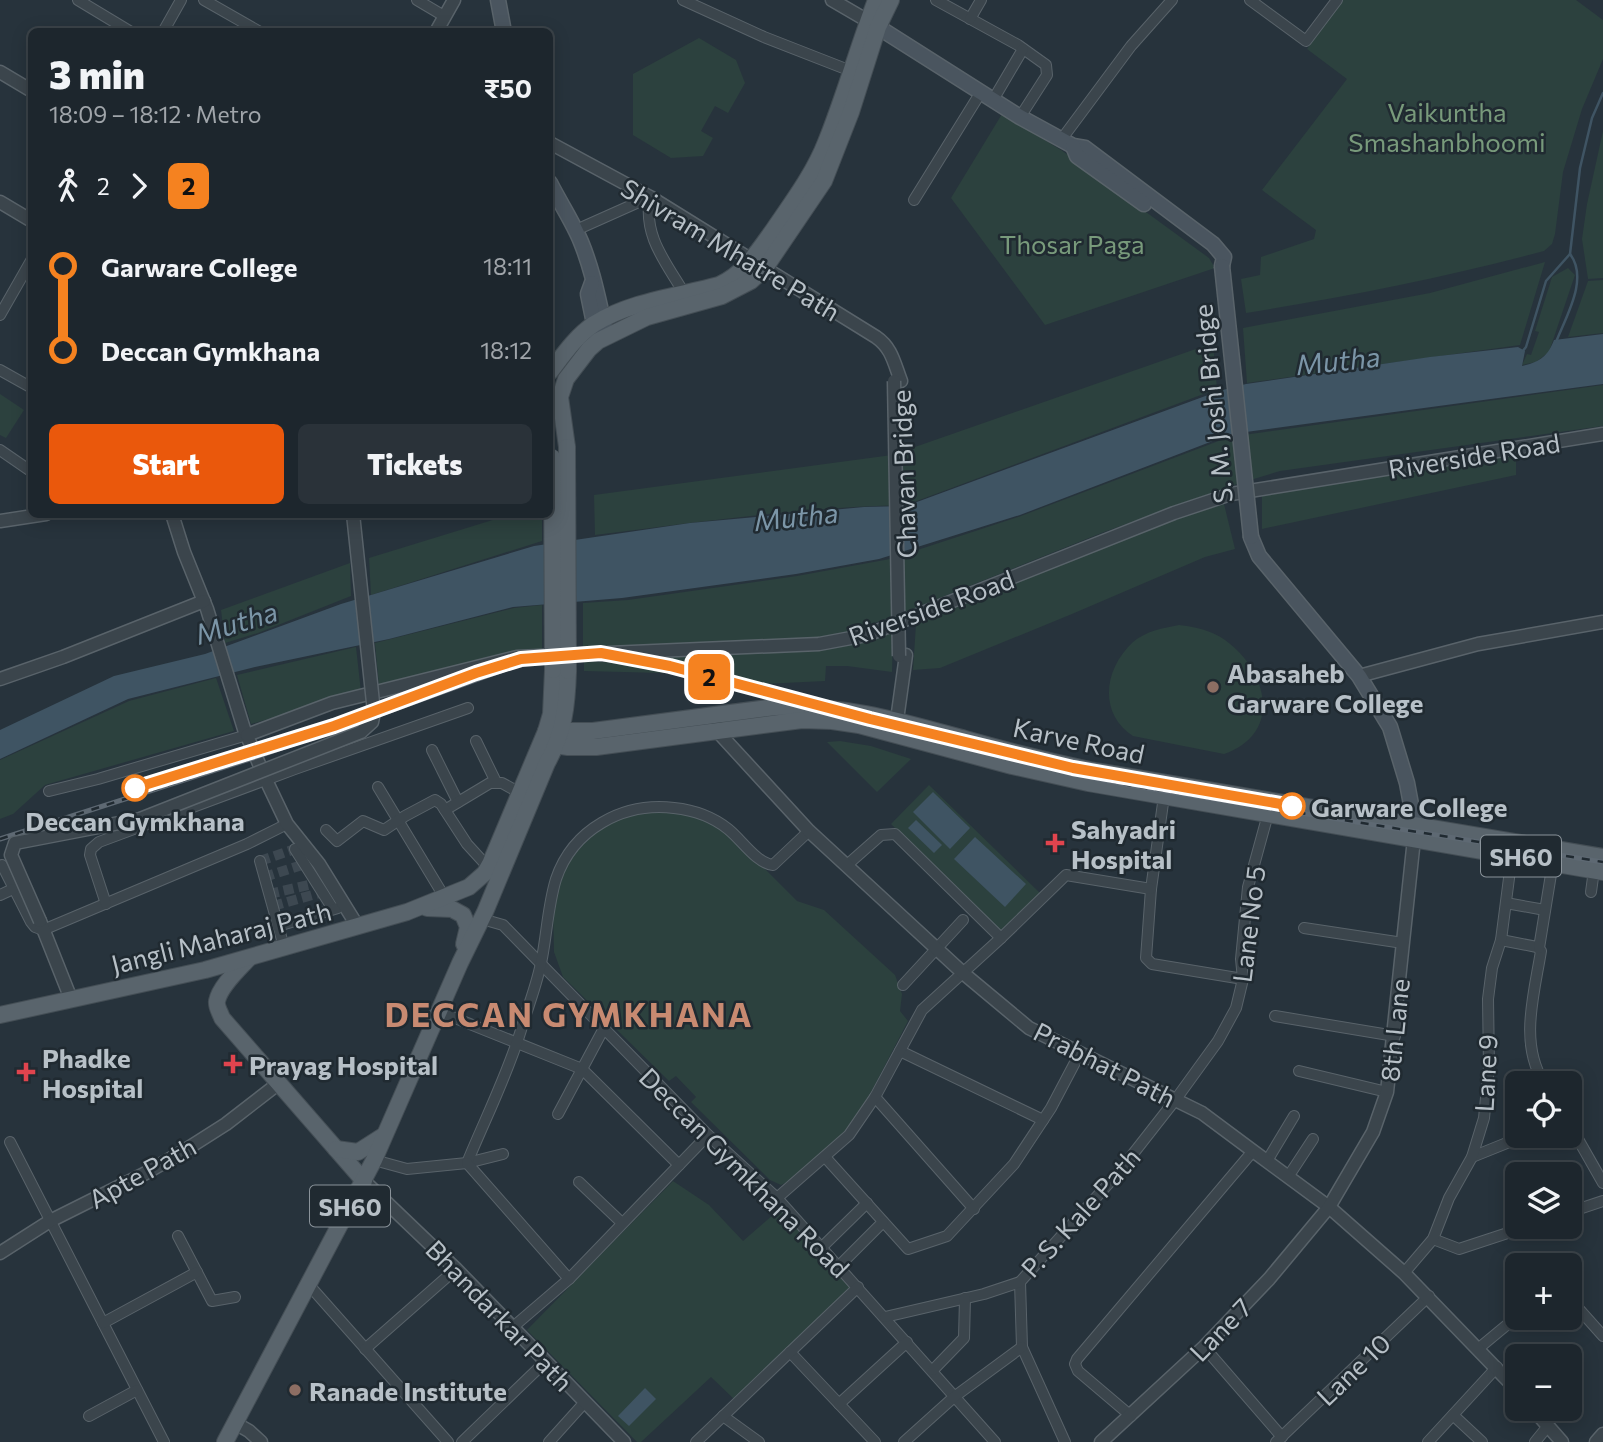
<!DOCTYPE html>
<html lang="en">
<head>
<meta charset="utf-8">
<style>
  body { margin:0; font-family:Commissioner,sans-serif; background:#2a3239; color:#f1f3f6; height:100vh; display:flex; flex-direction:column; font-size:26px; white-space:nowrap }
  * { box-sizing:border-box; margin:0 }
  p { font-size:23px; color:#a0a5aa }
  .icon { flex:none; width:38px; height:38px; fill:none; stroke:currentColor; stroke-width:2; stroke-linecap:round; stroke-linejoin:round }
  .map { position:relative; flex:1; overflow:hidden }
  .panel { position:absolute; left:28px; top:28px; width:525px; height:490px; display:flex; flex-direction:column; background:#1d262d; border-radius:10px; box-shadow:0 4px 18px #0003,0 0 0 2px #3b4349 }
  .panel>* { flex:none }
  .badge { padding:0 14px; border-radius:10px; font-size:24px; line-height:46px }
  .fabs { position:absolute; left:1505px; top:1071px; display:grid; gap:14px }
  .fabs a { display:grid; place-items:center; width:77px; height:77px; border-radius:10px; background:#1d262d; box-shadow:0 4px 18px #0003,0 0 0 2px #3b4349; font-size:35px }
  .map>.badge { position:absolute; translate:-50% -50%; box-shadow:0 0 0 4px #fff }
  .legs { display:flex; align-items:center; gap:10px; height:77px; padding:0 21px; font-size:23px }
  .legs p { margin-inline-start:auto }
  .head { display:flex; align-items:center; justify-content:space-between; height:119px; padding:0 21px }
  h1 { font-size:38px; font-weight:800; line-height:52px }
  .button { display:flex; gap:14px; margin-top:auto; padding:14px 21px }
  .button a { flex:1; height:80px; border-radius:10px; background:#ea580c; color:#fff; font-size:28px; font-weight:800; line-height:80px; text-align:center }
  .button a+a { background:#2a3239; color:#f1f3f6 }
  ul { padding:0 21px; list-style:none }
  li { display:flex; align-items:center; gap:24px; height:84px; font-size:26px }
  li i { display:grid; place-items:center; width:10px; height:100%; margin:0 9px; background:currentColor }
  li i::after { content:''; width:18px; height:18px; margin:-9px; border:5px solid; border-radius:50%; background:#1d262d }
  li p { margin-inline-start:auto }
  li:first-child i { background:linear-gradient(#0000 50%,currentColor 0) }
  li:last-child i { background:linear-gradient(currentColor 50%,#0000 0) }
  .map>svg:first-child { display:block }
  .green { fill:#2c413e }
  .water { fill:#3f5463 }
  .lines { fill:none; stroke-linecap:round; stroke-linejoin:round }
  .stream { stroke:#3f5463; stroke-width:2.5 }
  .minor-tunnel { stroke:#3d4851; stroke-width:10; stroke-dasharray:10 5; stroke-linecap:butt }
  .minor-casing { stroke:#59636a; stroke-width:12 }
  .tertiary-casing { stroke:#59636a; stroke-width:15 }
  .secondary-casing { stroke:#59636a; stroke-width:17 }
  .primary-casing { stroke:#444e55; stroke-width:18 }
  .minor { stroke:#3b454c; stroke-width:10 }
  .tertiary { stroke:#3b454c; stroke-width:12 }
  .secondary { stroke:#4a555f; stroke-width:14 }
  .primary { stroke:#59646c; stroke-width:16 }
  .rail-casing { stroke:#5e6973; stroke-width:5 }
  .rail { stroke:#202a31; stroke-width:2.5; stroke-dasharray:8; stroke-linecap:butt }
  .tertiary-bridge-casing { stroke:#59636a; stroke-width:15; stroke-linecap:butt }
  .secondary-bridge-casing { stroke:#59636a; stroke-width:17; stroke-linecap:butt }
  .primary-bridge-casing { stroke:#444e55; stroke-width:18; stroke-linecap:butt }
  .tertiary-bridge { stroke:#3b454c; stroke-width:12 }
  .secondary-bridge { stroke:#4a555f; stroke-width:14 }
  .primary-bridge { stroke:#59646c; stroke-width:16 }
  .line-1-casing { stroke:#fff; stroke-width:16 }
  .line-1 { stroke:#f58220; stroke-width:10 }
  .education-dot { fill:#8d6e63; stroke:#202a31; stroke-width:2.5 }
  .stop-1-dot { fill:#fff; stroke:#f58220; stroke-width:3.5 }
  .health-dot { fill:#e0444e; stroke:#202a31; stroke-width:2.5 }
  .labels { text-anchor:middle; dominant-baseline:central; stroke-width:5; stroke-linejoin:round; paint-order:stroke }
  .shield { fill:#202a31; stroke:#8a939a; stroke-width:2 }
  .shield-label { font-size:24px; font-weight:bold; fill:#b7c0c7 }
  .park-label { font-size:26px; fill:#789a7b; stroke:#202a31 }
  .street-label { font-size:26px; fill:#b7c0c7; stroke:#202a31 }
  .poi-label { font-size:26px; font-weight:bold; fill:#b7c0c7; stroke:#202a31; text-anchor:start }
  .stop-label { font-size:26px; font-weight:bold; fill:#b7c0c7; stroke:#202a31; text-anchor:start }
  .water-label { font-size:28px; font-style:italic; fill:#7b95a7; stroke:#202a31 }
  .district-label { font-size:33px; font-weight:bold; letter-spacing:2px; fill:#c88a71; stroke:#202a31 }
</style>
</head>
<body>
<div class="map">
<svg width="1603" height="1442" viewBox="0 0 1603 1442">
  <rect width="100%" height="100%" fill="#27333c"/>
  <g class="green">
    <path d="M1343,0h233l27,20v39l-21,50 -19,63 -8,62 -3,10 -8,7c-98,26 -198,46 -298,62l-5,-34 19,-4 1,-18 53,-18 2,-9 -54,-40 85,-111 -40,-30z"/>
    <polygon points="699,38 736,60 745,83 728,113 715,106 701,131 713,138 703,156 671,158 633,135 633,74"/>
    <polygon points="1002,114 1061,150 1209,258 1215,268 1045,325 951,198"/>
    <polygon points="1603,131 1603,278 1588,279 1582,239 1587,204"/>
    <polygon points="1545,262 1520,345 1247,383 1243,328 1430,293"/>
    <polygon points="1568,268 1575,275 1549,352 1536,362 1522,365 1527,354 1531,355 1539,332 1535,331 1552,277"/>
    <polygon points="1603,280 1603,333 1568,337 1588,281"/>
    <path d="M1213,343l4,46 -311,116c-104,2 -208,17 -311,30l-1,-40 298,-40z"/>
    <polygon points="1603,385 1603,426 1280,471 1234,485 1104,532 895,616 831,638 583,651 583,603 628,600 797,576 890,559 1021,516 1229,437"/>
    <polygon points="0,394 24,410 6,438 0,435"/>
    <polygon points="1516,456 1516,475 1262,529 1262,496 1421,466"/>
    <polygon points="1224,504 1235,549 1205,557 1072,614 940,668 913,670 916,624 1170,520"/>
    <polygon points="509,515 542,515 542,541 371,595 369,558"/>
    <polygon points="350,563 351,596 258,633 225,643 221,610"/>
    <polygon points="542,605 542,649 524,650 379,686 375,643 514,608"/>
    <path d="M1179,625c16,2 32,5 46,15 42,30 59,93 -1,114l-91,-18c-35,-23 -29,-67 0,-94 13,-11 30,-14 46,-17z"/>
    <polygon points="893,632 892,672 847,666 826,666 825,681 763,684 702,674 584,671 584,653 856,643"/>
    <polygon points="356,647 361,692 251,724 237,675"/>
    <polygon points="216,678 234,731 45,785 13,814 0,819 0,760 129,701"/>
    <polygon points="840,741 871,746 911,759 877,792 827,742"/>
    <polygon points="929,785 1041,894 1003,933 891,824"/>
    <polygon points="633,812 684,812 724,828 797,901 824,910 895,975 902,994 900,1011 908,1021 869,1096 847,1130 791,1180 781,1185 770,1180 691,1102 696,1097 676,1076 669,1081 563,977 554,952 553,907 563,867 588,835"/>
    <polygon points="673,1181 709,1205 743,1241 782,1207 854,1286 735,1400 711,1377 641,1442 637,1442 527,1330"/>
  </g>
  <g class="water">
    <path d="M1603,334v50l-372,50 -211,81 -141,44 -83,15 -174,24 -109,9 -124,32 -134,28 -127,32 -128,60v-29l114,-54 91,-22 136,-50 193,-58 156,-23 174,-16 42,-1 313,-115 27,-7 184,-27 88,-10 7,4 -3,15c18,-4 26,-10 32,-26z"/>
    <polygon points="933,792 970,828 950,849 913,812"/>
    <polygon points="916,820 942,845 934,853 908,828"/>
    <polygon points="975,837 1026,884 1005,907 954,859"/>
    <polygon points="645,1388 656,1399 629,1426 618,1416"/>
  </g>
  <g class="lines">
    <g class="stream">
      <path d="M1556,342c10,-26 33,-63 14,-88"/>
      <polyline points="1522,352 1526,347 1546,281 1570,254 1580,168 1592,118 1603,93"/>
    </g>
    <g class="minor-tunnel">
      <polyline points="260,861 295,849"/>
      <polyline points="264,877 305,864"/>
      <polyline points="269,894 317,883"/>
      <polyline points="273,906 323,892"/>
    </g>
    <g class="minor-casing">
      <g id="minor">
        <polyline points="78,0 131,32"/>
        <polyline points="204,0 260,32"/>
        <polyline points="417,0 444,16"/>
        <polyline points="683,0 764,37 851,71"/>
        <polyline points="936,0 1018,45 1046,65 1047,75 1020,117"/>
        <polyline points="1250,0 1306,41 1337,0"/>
        <polyline points="970,19 981,0"/>
        <polyline points="163,32 181,0"/>
        <polyline points="993,100 1023,49"/>
        <polyline points="1061,140 1131,46 1172,0"/>
        <path d="M650,197c-7,39 15,64 34,96"/>
        <polyline points="914,200 981,92"/>
        <polyline points="576,230 650,197"/>
        <polyline points="0,315 32,259"/>
        <polyline points="0,370 32,388"/>
        <polyline points="0,450 32,472"/>
        <polyline points="476,741 496,782"/>
        <polyline points="432,750 458,802"/>
        <polyline points="378,787 445,898"/>
        <polyline points="49,791 98,779 247,735"/>
        <polyline points="1164,796 1151,889 1146,958 1152,964 1243,979"/>
        <polyline points="445,810 490,783 502,783 520,793"/>
        <polyline points="326,830 337,841 363,821 384,830 405,816 435,800 441,804 467,844 488,867"/>
        <polyline points="295,849 333,909"/>
        <polyline points="260,861 284,947"/>
        <polyline points="2,865 31,922 35,927 43,930 247,844 287,824"/>
        <polyline points="847,865 881,835 895,834 1001,938"/>
        <polyline points="1591,892 1594,870"/>
        <polyline points="0,895 13,889"/>
        <polyline points="1506,903 1545,910"/>
        <polyline points="106,904 90,855 91,849 99,842 295,769 468,708"/>
        <polyline points="482,919 503,925 708,1135 777,1198 995,1442"/>
        <polyline points="278,926 338,908"/>
        <polyline points="1304,928 1403,943"/>
        <path d="M1501,940l36,7 4,4c-7,44 -22,92 3,132"/>
        <polyline points="1539,948 1553,862"/>
        <polyline points="903,985 963,920"/>
        <polyline points="440,1012 582,1069 679,1165"/>
        <polyline points="1275,1016 1395,1036"/>
        <polyline points="900,1051 1043,1120"/>
        <polyline points="1299,1071 1387,1092"/>
        <polyline points="875,1097 974,1209"/>
        <polyline points="558,1114 604,1028"/>
        <polyline points="1570,1125 1603,1183"/>
        <polyline points="10,1142 164,1442"/>
        <polyline points="825,1157 908,1249 947,1236 1014,1164 1051,1108 1080,1053"/>
        <polyline points="1472,1157 1524,1136"/>
        <polyline points="374,1160 407,1169 467,1163 503,1154"/>
        <polyline points="1267,1161 1294,1116"/>
        <path d="M467,1163c18,-44 40,-87 54,-133 7,-24 17,-48 21,-72 5,-26 6,-53 14,-79 17,-50 67,-77 118,-71 19,2 39,9 54,21 13,10 28,34 45,36l36,-34"/>
        <polyline points="467,1163 569,1279"/>
        <polyline points="1288,1177 1313,1139"/>
        <polyline points="579,1182 622,1223"/>
        <polyline points="777,1198 849,1135 875,1097 922,1010 1001,938 1066,875 1151,889"/>
        <polyline points="1570,1212 1603,1201"/>
        <polyline points="178,1236 212,1301 235,1297"/>
        <polyline points="1433,1239 1459,1249 1526,1227"/>
        <polyline points="822,1247 867,1203"/>
        <polyline points="839,1266 883,1222"/>
        <polyline points="1404,1273 1433,1239 1449,1198 1472,1157 1484,1118 1489,1067 1488,999 1492,968 1501,940 1512,855"/>
        <polyline points="1020,1282 1022,1347 1065,1442"/>
        <polyline points="309,1285 448,1442"/>
        <polyline points="1570,1299 1603,1336"/>
        <polyline points="885,1317 984,1294 1020,1282 1118,1173 1176,1099 1218,1041 1236,1008 1243,979 1241,959 1248,887 1268,814"/>
        <polyline points="103,1323 197,1272"/>
        <polyline points="513,1327 569,1279 708,1135"/>
        <polyline points="1204,1347 1282,1437"/>
        <polyline points="1479,1348 1514,1319"/>
        <polyline points="365,1349 456,1269"/>
        <polyline points="790,1352 875,1442"/>
        <polyline points="1537,1356 1543,1351"/>
        <polyline points="933,1370 964,1338 965,1298"/>
        <polyline points="1508,1379 1517,1372"/>
        <polyline points="839,1404 907,1342"/>
        <polyline points="1453,1415 1482,1442"/>
        <polyline points="89,1416 137,1390"/>
        <polyline points="723,1416 759,1442"/>
        <polyline points="1131,1416 1078,1371 1075,1364 1077,1359 1253,1151"/>
        <polyline points="462,1442 546,1361"/>
        <polyline points="549,1442 585,1402"/>
        <polyline points="696,1442 858,1287"/>
        <polyline points="904,1442 954,1397 1022,1347"/>
        <polyline points="1276,1442 1429,1296"/>
        <polyline points="1428,1442 1497,1367"/>
        <polyline points="1535,1442 1548,1426"/>
      </g>
    </g>
    <g class="tertiary-casing">
      <g id="tertiary">
        <polyline points="832,0 868,21"/>
        <polyline points="436,32 454,0"/>
        <polyline points="0,72 32,91"/>
        <path d="M550,143l100,54 226,140c16,11 18,26 25,44"/>
        <polyline points="0,202 32,221"/>
        <polyline points="172,514 184,552 207,609 244,729 266,780 287,824 319,864 358,927"/>
        <polyline points="0,521 46,514"/>
        <polyline points="1359,676 1478,644 1603,622"/>
        <polyline points="0,679 63,657 204,601"/>
        <polyline points="717,726 718,732 809,831 963,973 1029,1028 1202,1113 1253,1151 1329,1207 1404,1273 1517,1390"/>
        <polyline points="896,727 906,655"/>
        <polyline points="247,735 332,703 517,657 819,644 867,635 1174,513 1231,494 1603,434"/>
        <polyline points="40,921 71,999"/>
        <polyline points="364,1181 456,1269 624,1442"/>
        <polyline points="0,1253 50,1221 144,1174 182,1152 226,1124 279,1083"/>
        <polyline points="1533,1409 1562,1442"/>
        <polyline points="235,1423 249,1431 261,1442"/>
        <polyline points="1101,1442 1204,1347 1269,1279 1329,1207 1373,1132 1387,1092 1414,839"/>
        <polyline points="1596,1442 1603,1434"/>
      </g>
    </g>
    <g class="secondary-casing">
      <g id="secondary">
        <polyline points="498,0 504,32"/>
        <polyline points="870,22 1020,117 1073,146 1085,148 1213,244 1224,257 1222,266"/>
        <polyline points="1073,146 1077,156 1144,204"/>
        <path d="M550,183c10,20 23,39 31,59 12,29 17,57 24,86"/>
        <polyline points="592,283 588,294 596,333"/>
        <polyline points="1251,537 1259,556 1359,676 1390,727 1407,783 1415,826 1414,836"/>
      </g>
    </g>
    <g class="primary-casing">
      <g id="primary">
        <path d="M550,372c13,-17 26,-36 44,-48 37,-23 84,-28 125,-39 26,-12 39,-34 55,-56 19,-28 40,-56 52,-87 19,-47 32,-95 50,-142"/>
        <polyline points="567,447 560,397 566,379 589,349 598,341 647,317 722,296 751,281 765,268 824,181 851,112 878,27 891,0"/>
        <path d="M546,731h47l182,-24c69,-3 125,14 190,32 42,12 83,22 125,31l513,87"/>
        <polyline points="542,743 568,747 596,747 802,720 832,721 859,725 1012,766 1088,783 1603,872"/>
        <polyline points="427,908 452,909 463,915 468,927 464,944"/>
        <path d="M249,958c-10,11 -29,28 -32,43 -1,6 3,11 5,17l142,163"/>
        <polyline points="0,1015 205,970 407,912 469,887 485,873 490,864 546,731 551,714 553,670"/>
        <polyline points="336,1149 358,1152 383,1136"/>
        <path d="M225,1442l149,-282 86,-197 25,-51 62,-149c17,-30 20,-58 21,-92"/>
      </g>
    </g>
    <use href="#minor" class="minor"/>
    <use href="#tertiary" class="tertiary"/>
    <use href="#secondary" class="secondary"/>
    <use href="#primary" class="primary"/>
    <g class="rail-casing">
      <polyline id="rail" points="0,839 253,758 393,710 523,663 576,658 615,660 669,671 1071,773 1128,785 1603,862"/>
    </g>
    <use href="#rail" class="rail"/>
    <g class="tertiary-bridge-casing">
      <g id="tertiary-bridge">
        <polyline points="894,381 899,656"/>
        <polyline points="40,921 11,855 15,843 140,819 361,732 372,722 374,712 353,514"/>
      </g>
    </g>
    <g class="secondary-bridge-casing">
      <polyline id="secondary-bridge" points="1222,266 1251,537"/>
    </g>
    <g class="primary-bridge-casing">
      <g id="primary-bridge">
        <polyline points="567,447 568,671"/>
        <polyline points="552,457 553,670"/>
      </g>
    </g>
    <use href="#tertiary-bridge" class="tertiary-bridge"/>
    <use href="#secondary-bridge" class="secondary-bridge"/>
    <use href="#primary-bridge" class="primary-bridge"/>
  </g>
  <g class="lines">
    <g class="line-1-casing">
      <polyline id="line-1" points="135,788 334,726 476,673 521,659 601,653 670,666 870,719 1073,768 1292,806"/>
    </g>
    <use href="#line-1" class="line-1"/>
  </g>
  <g class="education-dot">
    <circle cx="1213" cy="687" r="7"/>
    <circle cx="295" cy="1390" r="7"/>
  </g>
  <g class="stop-1-dot">
    <circle cx="135" cy="788" r="12"/>
    <circle cx="1292" cy="806" r="12"/>
  </g>
  <g class="health-dot">
    <path d="M1051.5 832.5h7v7h7v7h-7v7h-7v-7h-7v-7h7z"/>
    <path d="M229.5 1053.5h7v7h7v7h-7v7h-7v-7h-7v-7h7z"/>
    <path d="M22.5 1061.5h7v7h7v7h-7v7h-7v-7h-7v-7h7z"/>
  </g>
  <g class="labels">
    <g class="shield">
      <rect x="1481" y="835.5" width="80" height="41" rx="5"/>
      <rect x="310" y="1185.5" width="80" height="41" rx="5"/>
    </g>
    <g class="shield-label">
      <text x="1521" y="856">SH60</text>
      <text x="350" y="1206">SH60</text>
    </g>
    <g class="park-label">
      <text x="1447" y="111">Vaikuntha<tspan x="1447" dy="30">Smashanbhoomi</tspan></text>
      <text x="1072" y="243">Thosar Paga</text>
    </g>
    <g class="street-label">
      <text transform="translate(731 249) rotate(31)">Shivram Mhatre Path</text>
      <text transform="translate(1212 404) rotate(-96)">S. M. Joshi Bridge</text>
      <text transform="translate(1474 455) rotate(-9)">Riverside Road</text>
      <text transform="translate(903 474) rotate(-92)">Chavan Bridge</text>
      <text transform="translate(931 607) rotate(-20)">Riverside Road</text>
      <text transform="translate(1079 740) rotate(12)">Karve Road</text>
      <text transform="translate(1248 924) rotate(-83)">Lane No 5</text>
      <text transform="translate(221 937) rotate(-14)">Jangli Maharaj Path</text>
      <text transform="translate(1394 1030) rotate(-84)">8th Lane</text>
      <text transform="translate(1105 1064) rotate(27)">Prabhat Path</text>
      <text transform="translate(1485 1073) rotate(-87)">Lane 9</text>
      <text transform="translate(142 1172) rotate(-29)">Apte Path</text>
      <text transform="translate(745 1172) rotate(45)">Deccan Gymkhana Road</text>
      <text transform="translate(1080 1212) rotate(-48)">P. S. Kale Path</text>
      <text transform="translate(500 1315) rotate(46)">Bhandarkar Path</text>
      <text transform="translate(1220 1329) rotate(-46)">Lane 7</text>
      <text transform="translate(1353 1369) rotate(-44)">Lane 10</text>
    </g>
    <g class="poi-label">
      <text x="1227" y="672">Abasaheb<tspan x="1227" dy="30">Garware College</tspan></text>
      <text x="1071" y="828">Sahyadri<tspan x="1071" dy="30">Hospital</tspan></text>
      <text x="42" y="1057">Phadke<tspan x="42" dy="30">Hospital</tspan></text>
      <text x="249" y="1064">Prayag Hospital</text>
      <text x="309" y="1390">Ranade Institute</text>
    </g>
    <g class="stop-label">
      <text x="1311" y="806">Garware College</text>
      <text x="135" y="820" text-anchor="middle">Deccan Gymkhana</text>
    </g>
    <g class="water-label">
      <text transform="translate(1338 360) rotate(-6)">Mutha</text>
      <text transform="translate(796 516) rotate(-6)">Mutha</text>
      <text transform="translate(236 622) rotate(-17)">Mutha</text>
    </g>
    <g class="district-label">
      <text x="569" y="1013">DECCAN GYMKHANA</text>
    </g>
  </g>
</svg>
<div class="fabs">
<a><svg class="icon" aria-label="locate" viewBox="0 0 24 24"><circle cx="12" cy="12" r="6"/><path d="M12 2v4M12 18v4M2 12h4M18 12h4"/></svg></a>
<a><svg class="icon" aria-label="layers" viewBox="0 0 24 24"><path d="M12 4l9 5-9 5-9-5zM3 14l9 5 9-5"/></svg></a>
<a>+</a>
<a>−</a>
</div>
<b class="badge" style="left:709px;top:677px;background:#f58220;color:#111">2</b>
<section class="panel">
<div class="head"><div><h1>3 min</h1><p>18:09 – 18:12 · Metro</p></div><b>₹50</b></div>
<div class="legs"><svg class="icon" aria-label="walk" viewBox="0 0 24 24"><circle cx="13" cy="4" r="2"/><path d="M13 8l-2 6 4 7M11 14l-3 7M7 12l3-4h3l4 4"/></svg>2<svg class="icon" aria-label="forward" viewBox="0 0 24 24"><path d="M9 5l7 7-7 7"/></svg><b class="badge" style="background:#f58220;color:#111">2</b></div>
<ul>
<li><i style="color:#f58220"></i><b>Garware College</b><p>18:11</p></li>
<li><i style="color:#f58220"></i><b>Deccan Gymkhana</b><p>18:12</p></li>
</ul>
<div class="button"><a>Start</a><a>Tickets</a></div>
</section>
</div>
</body>
</html>
